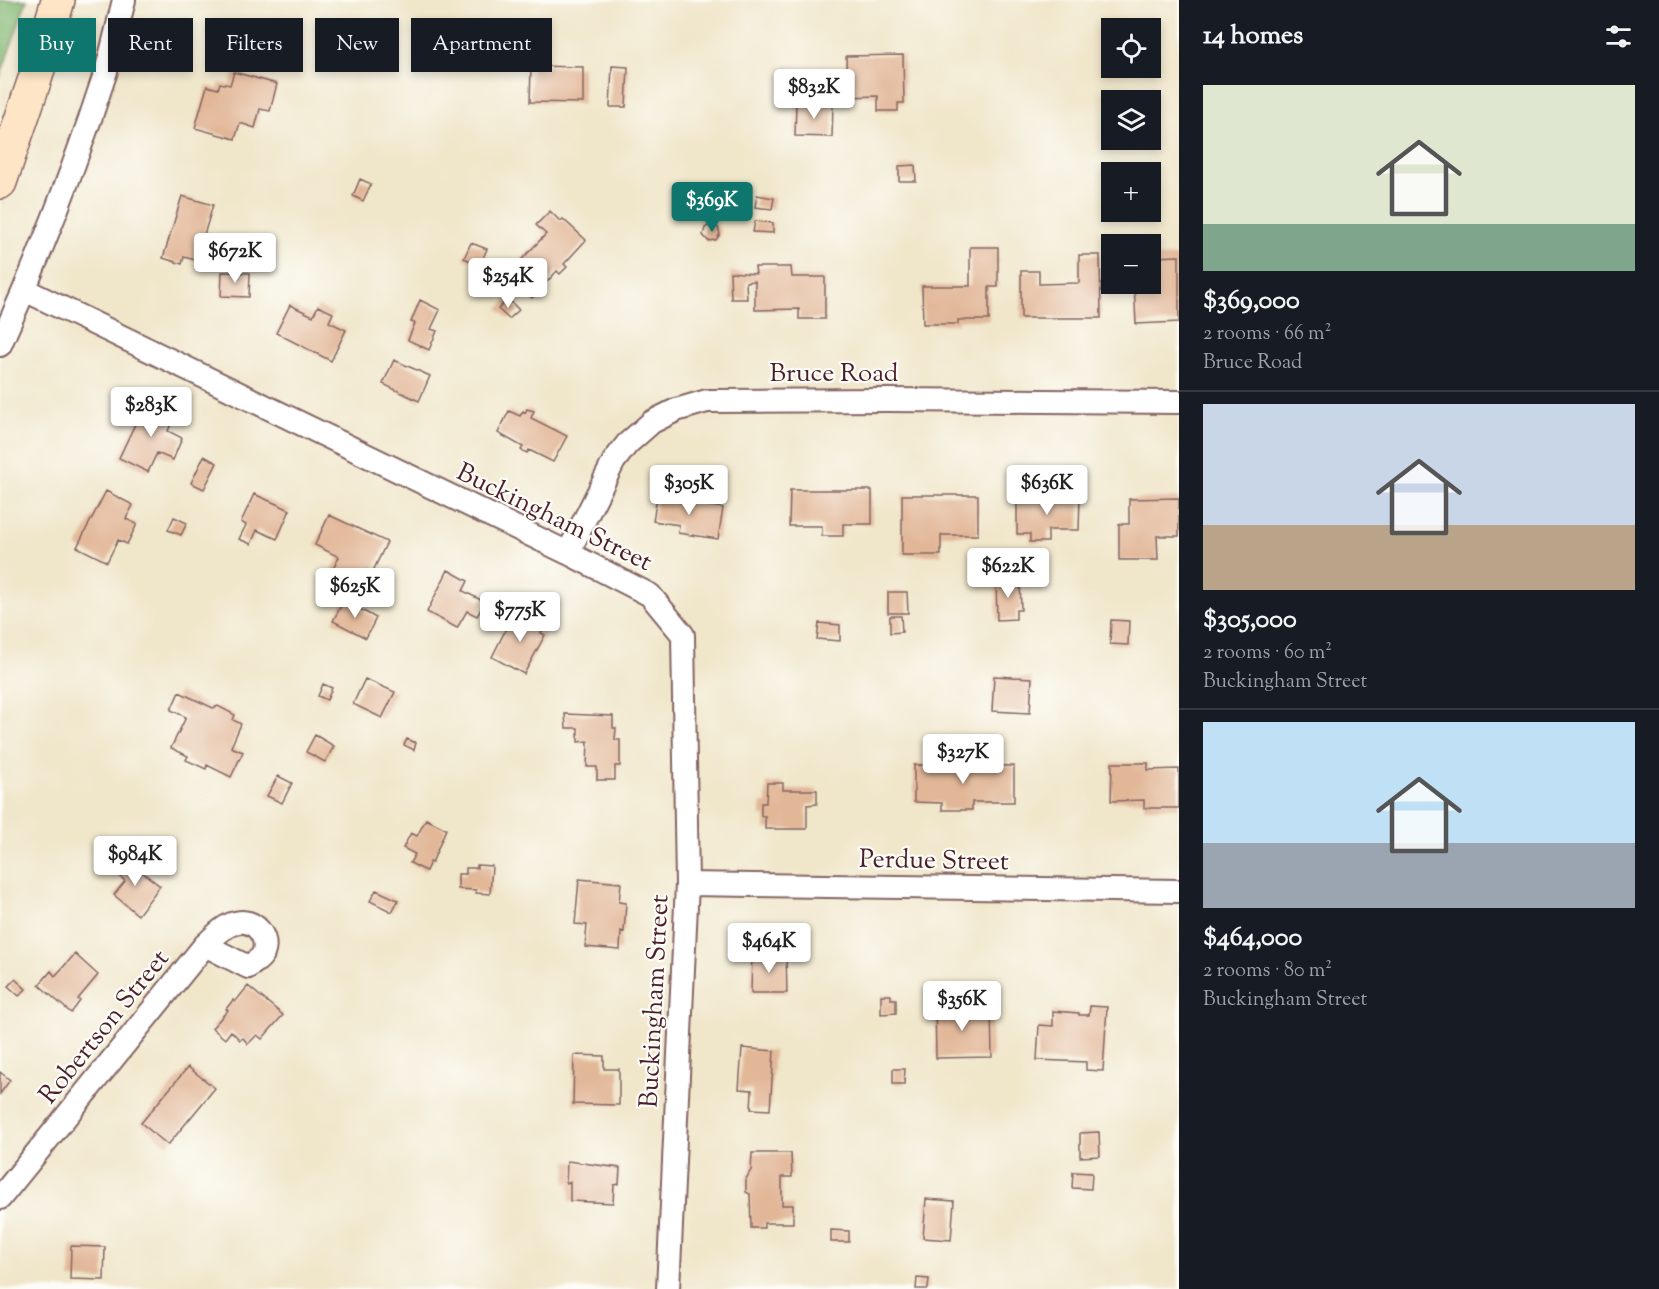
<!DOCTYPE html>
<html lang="en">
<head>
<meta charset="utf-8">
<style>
	body { margin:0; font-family:"Sorts Mill Goudy",serif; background:#242831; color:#f1f3f6; height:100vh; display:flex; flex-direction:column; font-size:22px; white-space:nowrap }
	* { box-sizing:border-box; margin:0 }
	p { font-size:20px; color:#9ea1a6 }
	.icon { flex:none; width:33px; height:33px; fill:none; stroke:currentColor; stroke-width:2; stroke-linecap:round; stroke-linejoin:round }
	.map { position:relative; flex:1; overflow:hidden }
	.side { display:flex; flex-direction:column; background:#171b24; width:480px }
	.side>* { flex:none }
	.banner { position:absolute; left:18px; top:18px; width:570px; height:54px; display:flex; gap:12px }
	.buttons { position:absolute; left:1101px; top:18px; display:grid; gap:12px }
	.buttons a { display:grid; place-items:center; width:60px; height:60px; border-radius:0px; background:#171b24; box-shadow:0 3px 9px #0003; font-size:30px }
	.price { position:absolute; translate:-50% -51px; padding:0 14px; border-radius:6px; background:#fff; color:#222; font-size:20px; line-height:39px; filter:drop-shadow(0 2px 3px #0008) }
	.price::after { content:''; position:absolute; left:50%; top:36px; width:18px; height:14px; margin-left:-9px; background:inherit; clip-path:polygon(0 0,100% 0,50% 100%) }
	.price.current { background:#0f766e; color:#fff }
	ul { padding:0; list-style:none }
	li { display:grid; align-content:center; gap:12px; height:318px; padding:0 24px }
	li+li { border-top:2px solid #363941 }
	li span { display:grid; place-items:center; height:186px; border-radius:0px; color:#555 }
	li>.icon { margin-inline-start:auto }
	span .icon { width:108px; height:108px; fill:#fffc; stroke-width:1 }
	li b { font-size:26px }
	h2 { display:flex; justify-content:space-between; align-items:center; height:72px; padding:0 24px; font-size:26px }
	.tag { padding:0 21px; border-radius:0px; background:#171b24; box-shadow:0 3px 9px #0003; font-size:21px; line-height:54px }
	.tag.current { background:#0f766e; color:#fff }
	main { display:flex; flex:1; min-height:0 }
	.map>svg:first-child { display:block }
</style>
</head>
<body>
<main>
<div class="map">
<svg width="1179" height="1289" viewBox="0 0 1179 1289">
	<rect width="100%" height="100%" fill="#fdfcf7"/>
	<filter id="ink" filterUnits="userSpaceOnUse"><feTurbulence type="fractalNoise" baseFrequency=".0167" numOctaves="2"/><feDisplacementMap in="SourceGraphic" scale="12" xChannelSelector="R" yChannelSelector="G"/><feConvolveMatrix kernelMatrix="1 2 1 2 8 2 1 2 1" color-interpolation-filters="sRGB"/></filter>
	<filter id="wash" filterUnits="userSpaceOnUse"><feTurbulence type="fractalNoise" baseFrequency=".008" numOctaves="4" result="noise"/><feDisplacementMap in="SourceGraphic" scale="24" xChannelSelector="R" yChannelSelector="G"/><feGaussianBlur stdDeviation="1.35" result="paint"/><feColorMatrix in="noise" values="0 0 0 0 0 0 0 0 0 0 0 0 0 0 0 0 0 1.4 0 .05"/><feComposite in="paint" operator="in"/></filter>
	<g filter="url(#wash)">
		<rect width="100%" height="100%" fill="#f0e6ca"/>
		<path fill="#83b772" stroke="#666b4e" stroke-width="1.5" d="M0,0h27l-27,77z"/>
		<g id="blocks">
			<path fill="#e2b798" d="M903,55l1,48h-6v8h-20v-15l-31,1 -1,-41z
				M531,66l52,1v36l-53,-1z
				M612,66l16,1 -2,40h-16z
				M234,72l43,12 -7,27 -10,-2 -5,19 -15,-5 -5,16 -40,-11 12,-42 11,3 2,-6 10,2z
				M796,104l37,1 -1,32 -37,-1z
				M915,165l1,16h-17v-15z
				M360,179l11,5 -8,17 -10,-5z
				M757,195l17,3 -2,11 -17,-2z
				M182,196l31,9 -12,40 6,2 -4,15 -19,-5 -2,7 -19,-6z
				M550,211l10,10 3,-2 23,21 -22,24 3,3 -7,7 -3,-3 -25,27 -25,-23 39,-41 -10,-9z
				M755,221l18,2v10l-20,-1z
				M711,224l7,3 2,7 -4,6 -8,1 -5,-6 2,-7z
				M471,243l16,6 -7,16 -16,-7z
				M970,247h28v40h-9v33h-31v4h-35l-1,-38h48z
				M1079,255h21l1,63h-80v-47h18v13l40,-1z
				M1179,256v66l-43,2 -2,-40h13v6l9,-1 -2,-32z
				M755,267h36l1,10h33v42h-26v-10l-44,1v-29l-9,1 1,17h-16l-1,-27 26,2z
				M222,272l28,1 -1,24 -28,-1z
				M508,299l11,11 -10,9 -11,-10z
				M420,300l20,10 -9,19 6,2 -8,19 -21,-10 7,-17 -4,-1z
				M290,305l23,11 5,-10 15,7 -4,9 17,8 -15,31 -55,-28z
				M394,360l36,16 -11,25 -36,-17z
				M146,401l29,14 -7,16 14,7 -9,22 -16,-7 -9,19 -29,-14z
				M527,409l7,2 -3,7 36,18 -14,26 -24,-12 -2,3 -6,-3 2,-3 -25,-14 11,-22 11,5 3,-5 2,2z
				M204,456l13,7 -13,26 -13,-6z
				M665,488l10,2 -2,10 50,8 -5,31 -40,-6 1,-8 -26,-4 4,-24 6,2z
				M790,490h82v34h-29v12h-21v-10h-33z
				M106,491l27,14 -7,14 11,5 -10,20 -9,-4 -11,22 -30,-15z
				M254,494l36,16 -13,29 -20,-9 -6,14 -12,-5 7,-14 -5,-3z
				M902,495h76v40h-37v20h-39z
				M1017,496l63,1 -1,33h-31v12h-18v-8h-13z
				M1179,498v38h-22l1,24h-39v-36h10v-25z
				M329,515l58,27 -15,31 -5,-3 -1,3 -6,-3 -10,20 -22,-11 11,-22 -24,-12z
				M174,517l13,6 -6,12 -13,-5z
				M448,570l20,11 -5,10 22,11 -8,14 -10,-5 -10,17 -30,-16z
				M1020,579l1,31h-5v9l-19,1 -1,-40z
				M888,592h19l1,21h-20z
				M344,600l32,18 -10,20 -33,-17z
				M520,612l25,14 -4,7 4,2 -21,39 -32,-17 22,-44 4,3z
				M890,616h11l1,16 -12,1z
				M1111,620l18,1 -1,24 -18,-1z
				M819,623l21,2v16l-23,-2z
				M994,676l38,2 -2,35 -38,-2z
				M365,679l30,13 -13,26 -29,-14z
				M323,684l9,4 -5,12 -9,-4z
				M179,692l34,16 5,-2 17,9 -2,5 8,4 -10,23 12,5 -12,25 -24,-12 -1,4 -20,-9 2,-4 -17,-8 15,-31 -15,-7z
				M565,714l48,2v12h3l-1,12h5v26h-5v14h-18v-13h-10l1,-26 -10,1v-14h-12z
				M315,735l19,11 -9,16 -19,-10z
				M407,739l9,4 -2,7 -10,-5z
				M1112,763h36v7l31,-1v39h-35v-8l-33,1z
				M914,765l100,1v36h-42v8h-30v-7l-28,-1z
				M278,776l14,7 -10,20 -15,-7z
				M767,783h16v7h34v14l-10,1v24h-42v-13h-4v-13h5z
				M426,819l20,10 -14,34 -2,-1 -4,9 -16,-8 5,-9 -12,-6 8,-15 6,3z
				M124,858l36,28 -22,29 -24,-20 11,-14 -11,-10z
				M477,865l15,1 -2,28 -14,-1v-3l-18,-1v-15h8v-6h11z
				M579,879l42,4 -2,19 7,1 -2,29 -3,-1 -1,19 -35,-3 2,-22 -12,-1z
				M376,890l22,10 -6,12 -22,-11z
				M75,954l23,21 -20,24 2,2 -9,12 -32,-28 12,-14 4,5z
				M752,954h34l1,39h-36z
				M15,979l11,10 -7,7 -11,-10z
				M248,986l35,29 -21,24 -5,-4 -9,9 -5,-6 -3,2 -9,-9 -6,8 -13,-11 16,-18 -2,-1 7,-9 2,2z
				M881,995h10v4h5v14l-15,1z
				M961,1001v9l30,-1 1,48 -56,1 -1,-56z
				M1090,1006l17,1 -4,64 -17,-1v-8l-49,-2 2,-35 14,1v-15l26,2v2h10z
				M742,1048l32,3 -4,59 -19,-1 1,-19 -13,-1z
				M574,1055l30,1v13h15v36l-46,-1z
				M188,1067l27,21 -47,57 -27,-22z
				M893,1069h12l-1,15h-11z
				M0,1072l10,8 -10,14z
				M1099,1132l1,24 -20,1v-24z
				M752,1153h39l1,24h-10v28h11v18h-29v5h-13l-1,-34 -4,-2v-13l5,-9z
				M567,1161l53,7 -1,16 -5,1 -1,18 -43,-2v-19l-4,1z
				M1073,1172l19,1 -1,16 -19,-1z
				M926,1199l28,2 -3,39 -28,-2z
				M831,1230l18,1v11h-18z
				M71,1246l34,1 -1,33 -34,-1z
				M917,1278l12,1 -1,10h-12z"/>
		</g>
	</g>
	<g filter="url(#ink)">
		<use href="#blocks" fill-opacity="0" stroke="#846563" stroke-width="1.5"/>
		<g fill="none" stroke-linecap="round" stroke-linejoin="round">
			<defs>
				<path id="minor" d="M25,290l543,263 82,42 33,40 4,249 -19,405
					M0,345c40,-89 76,-181 106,-274 7,-23 12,-47 18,-71
					M568,553l46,-92 13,-17 25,-22 24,-12 31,-9 181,-1 291,2
					M687,884l492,7
					M0,1198l205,-253c9,-8 18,-19 30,-22 19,-6 35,14 28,31 -3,6 -10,9 -15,13l-43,-22"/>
				<path id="secondary" d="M0,182l36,-106 22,-76"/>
			</defs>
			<use href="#minor" stroke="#846563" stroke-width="26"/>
			<use href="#secondary" stroke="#846563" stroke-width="36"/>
			<use href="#minor" stroke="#fff" stroke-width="22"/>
			<use href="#secondary" stroke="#fde5c5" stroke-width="33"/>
		</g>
	</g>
	<g text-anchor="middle" stroke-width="4.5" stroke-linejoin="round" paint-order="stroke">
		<g font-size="26" fill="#4a1f2b" stroke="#fdfcf7">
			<text x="834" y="381">Bruce Road</text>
			<text transform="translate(555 516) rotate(26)" y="9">Buckingham Street</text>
			<text transform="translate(934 859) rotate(1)" y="9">Perdue Street</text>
			<text transform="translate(653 1001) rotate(-87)" y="9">Buckingham Street</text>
			<text transform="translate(103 1026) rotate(-51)" y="9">Robertson Street</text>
		</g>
	</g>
</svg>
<div class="buttons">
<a><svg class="icon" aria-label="locate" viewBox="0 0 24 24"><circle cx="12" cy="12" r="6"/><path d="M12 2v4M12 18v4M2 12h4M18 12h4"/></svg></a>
<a><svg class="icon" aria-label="layers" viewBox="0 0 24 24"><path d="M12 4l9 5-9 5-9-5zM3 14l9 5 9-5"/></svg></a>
<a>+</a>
<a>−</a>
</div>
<b class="price" style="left:814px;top:120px">$832K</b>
<b class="price current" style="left:712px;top:233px">$369K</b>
<b class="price" style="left:235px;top:284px">$672K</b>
<b class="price" style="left:508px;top:309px">$254K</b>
<b class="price" style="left:151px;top:438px">$283K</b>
<b class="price" style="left:689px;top:516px">$305K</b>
<b class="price" style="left:1047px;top:516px">$636K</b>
<b class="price" style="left:1008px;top:599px">$622K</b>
<b class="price" style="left:355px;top:619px">$625K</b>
<b class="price" style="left:520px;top:643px">$775K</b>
<b class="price" style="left:963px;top:785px">$327K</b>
<b class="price" style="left:135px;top:887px">$984K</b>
<b class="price" style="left:769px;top:974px">$464K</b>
<b class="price" style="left:962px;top:1032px">$356K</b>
<div class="banner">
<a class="tag current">Buy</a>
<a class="tag">Rent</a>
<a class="tag">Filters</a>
<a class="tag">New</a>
<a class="tag">Apartment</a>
</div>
</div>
<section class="side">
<h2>14 homes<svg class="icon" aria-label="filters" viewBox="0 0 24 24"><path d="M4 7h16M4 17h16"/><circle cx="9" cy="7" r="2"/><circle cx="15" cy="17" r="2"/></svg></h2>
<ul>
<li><span style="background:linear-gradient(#dfe7d0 75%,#7fa58c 0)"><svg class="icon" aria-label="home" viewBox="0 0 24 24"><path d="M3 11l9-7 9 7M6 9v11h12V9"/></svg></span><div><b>$369,000</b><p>2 rooms · 66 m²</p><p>Bruce Road</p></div></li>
<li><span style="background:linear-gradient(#c9d6e8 65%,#b9a48a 0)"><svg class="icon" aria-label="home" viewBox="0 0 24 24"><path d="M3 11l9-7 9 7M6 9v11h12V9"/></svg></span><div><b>$305,000</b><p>2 rooms · 60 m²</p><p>Buckingham Street</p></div></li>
<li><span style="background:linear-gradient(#bfe0f5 65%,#9aa5b1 0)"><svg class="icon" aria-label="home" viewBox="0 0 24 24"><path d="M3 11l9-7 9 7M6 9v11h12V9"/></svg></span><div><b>$464,000</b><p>2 rooms · 80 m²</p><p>Buckingham Street</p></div></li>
</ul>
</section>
</main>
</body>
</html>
